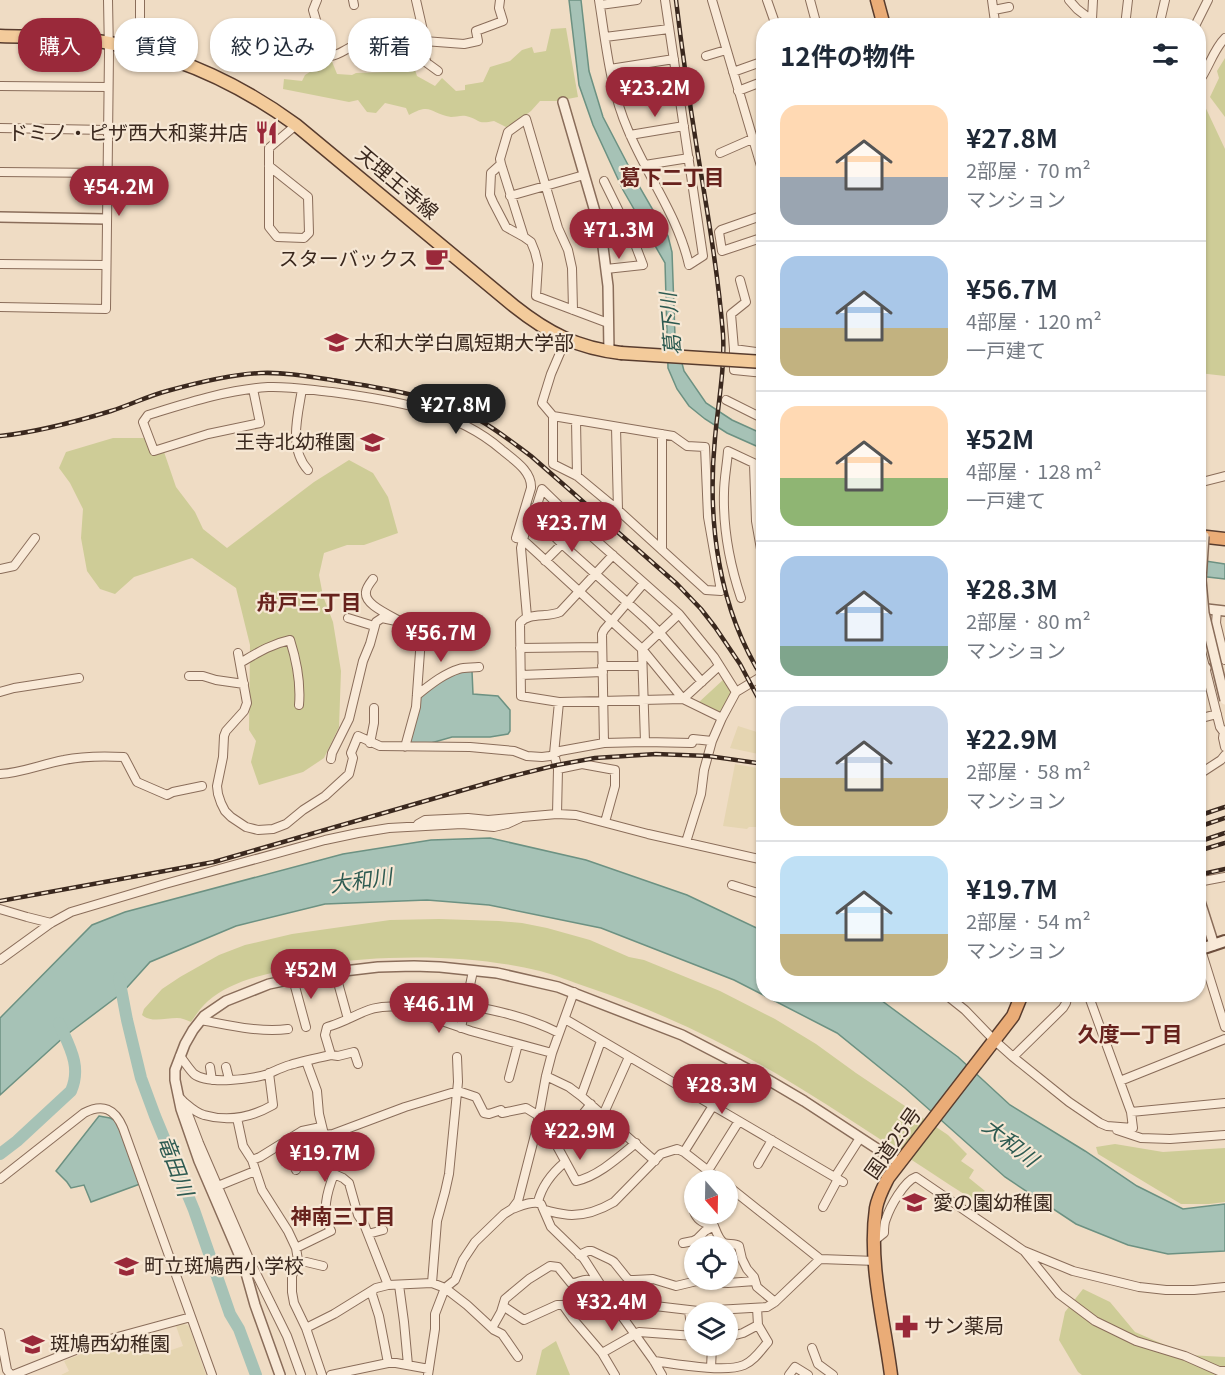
<!DOCTYPE html>
<html lang="ja">
<head>
<meta charset="utf-8">
<style>
	body { margin:0; font-family:Georgia,"Noto Sans JP",serif; background:#f6f6f7; color:#1f2937; height:100vh; display:flex; flex-direction:column; font-size:22px; white-space:nowrap }
	* { box-sizing:border-box; margin:0 }
	p { font-size:20px; color:#747a83 }
	.icon { flex:none; width:33px; height:33px; fill:none; stroke:currentColor; stroke-width:2; stroke-linecap:round; stroke-linejoin:round }
	.map { position:relative; flex:1; overflow:hidden }
	.drawer { position:absolute; left:756px; top:18px; width:450px; height:984px; display:flex; flex-direction:column; background:#fff; border-radius:24px; box-shadow:0 2px 4px #0004 }
	.drawer>* { flex:none }
	.hud { position:absolute; left:18px; top:18px; width:570px; height:54px; display:flex; gap:12px }
	.needle { width:39px; rotate:160deg }
	.buttons { position:absolute; left:684px; top:1170px; display:grid; gap:12px }
	.buttons a { display:grid; place-items:center; width:54px; height:54px; border-radius:50%; background:#fff; box-shadow:0 2px 4px #0004; font-size:30px }
	.price { position:absolute; translate:-50% -51px; padding:0 14px; border-radius:21px; background:#9a293a; color:#fff; font-size:20px; line-height:39px; filter:drop-shadow(0 2px 3px #0008) }
	.price::after { content:''; position:absolute; left:50%; top:36px; width:18px; height:14px; margin-left:-9px; background:inherit; clip-path:polygon(0 0,100% 0,50% 100%) }
	.price.current { background:#222; color:#fff }
	ul { padding:0; list-style:none }
	li { display:flex; align-items:center; gap:18px; height:150px; padding:0 24px }
	li+li { border-top:2px solid #e0e1e3 }
	li span { display:grid; place-items:center; flex:none; width:168px; height:120px; border-radius:18px; color:#555 }
	li>.icon { margin-inline-start:auto }
	span .icon { width:72px; height:72px; fill:#fffc; stroke-width:1 }
	li b { font-size:26px }
	h2 { display:flex; justify-content:space-between; align-items:center; height:72px; padding:0 24px; font-size:26px }
	.pill { padding:0 21px; border-radius:24px; background:#fff; box-shadow:0 2px 4px #0004; font-size:21px; line-height:54px }
	.pill.current { background:#9a293a; color:#fff }
	.map>svg:first-child { display:block }
</style>
</head>
<body>
<div class="map">
<svg width="1225" height="1375" viewBox="0 0 1225 1375">
	<rect width="100%" height="100%" fill="#efdcc4"/>
	<path fill="#e5d5b1" d="M738,726l22,7 3,7v15l-33,-7z
		M735,764l28,5v58h-14l-2,2 -24,-3z
		M182,1323l7,3 17,49h-145l8,-4 -5,-10 27,-11 58,-17 8,22 26,-9 -7,-20z"/>
	<path fill="#cecc97" d="M566,28l12,69 -21,4h-17l-9,10 -23,17 -14,-7c-18,4 -14,-2 -28,-5 -5,-1 -10,1 -15,1 -21,-3 -19,-15 -42,-2l-3,-7 -21,-5 -9,10 -9,-1 -9,-12 -9,2 -66,-13 1,-10 18,2 3,-6 26,-16 6,15 15,1 4,-2 32,-1v-8l20,2 -5,-24h3l11,34 18,10 7,-8 14,13 9,-1v-5l18,-3 7,-15 20,-6 12,-11 10,-3 2,6 12,-2 5,-22z
		M1225,58v59l-15,-20 9,-19 -2,-7z
		M1199,96l3,4 23,49v227l-26,-3z
		M113,438h36l14,11 13,38 19,25 8,17 24,19 87,-66 35,-22 24,13 15,24 10,36 -34,12h-17l-23,8 -5,22 4,21 10,26 8,49 -2,56 -15,31 -21,14 -44,13 -8,-23 5,-21 -7,-11 1,-85 -14,-57 -44,-30 -58,19 -19,17 -15,-5 -13,-18 -6,-33 2,-29 -13,-26 -11,-15 7,-16z
		M724,679l8,11 -10,21 -5,1 -19,-9z
		M439,919l60,2 23,2 25,5 43,12 39,17 15,3 76,31 55,28 41,25 40,29 92,62 19,19 -6,7 13,9 -5,8 16,13 -10,10c-66,-42 -131,-87 -198,-127 -60,-35 -124,-65 -190,-87 -15,-5 -31,-12 -47,-16 -68,-17 -156,-17 -225,-6 -35,6 -80,12 -107,36 -7,6 -12,14 -17,21 -5,-2 -9,-4 -14,-4 -12,0 -26,5 -35,-3l2,-6 18,-20 18,-12 39,-22 26,-10 47,-11 98,-14z
		M1115,1144l48,8 62,-4v54l-16,2h-28l-83,-50 -2,-7z
		M1083,1289l27,13 25,30 53,23 37,2v18h-143l-4,-3 -19,-32 6,-28z
		M556,1341l14,34h-34l6,-25z"/>
	<path fill="#a6c2b6" stroke="#6c9182" stroke-width="1.5" d="M569,0h12l8,71 14,46 36,69 29,50 4,16 3,84 9,35 22,32 26,17 31,14v15l-36,-16 -22,-14 -16,-13 -12,-17 -9,-21 -3,-105 -42,-73 -30,-65 -14,-40z
		M1199,560l26,4v15l-26,-3z
		M460,671h12l1,23 25,2 12,14v21l-2,3 -18,3h-38l-21,6 -21,1 -1,-2 10,-46 20,-15z
		M490,838l96,22 101,35 76,36 1,63 110,1 84,62 52,48 75,46 52,35 46,23 42,-5v47l-57,3 -40,-9 -52,-21 -71,-47 -100,-89 -68,-55 -103,-53 -133,-52 -112,-23 -62,-5 -102,4 -89,22 -86,36 -28,31 -57,43 -65,59v-77l92,-93 33,-13 218,-58 88,-14z
		M99,1116l11,2 8,4 22,62 -49,18 -7,-17 -13,3 -4,-6 -11,-11z"/>
	<g fill="none" stroke-linecap="round" stroke-linejoin="round">
		<path stroke="#a6c2b6" stroke-width="12" d="M119,978l8,42 14,58 14,38 39,94 36,104 9,15 17,46
			M0,1154l17,-13 54,-50c11,-25 -2,-45 -12,-68"/>
		<defs>
			<path id="minor" d="M317,0l-4,10 11,37 3,6 4,3c7,-1 12,-5 18,-8 22,-10 47,-22 71,-25
				M353,0l1,5
				M416,0l8,35v21l3,7 11,8
				M599,0c7,44 11,89 29,130 19,46 50,86 61,135l14,-9 -38,-256
				M712,0l52,176
				M767,0l7,20
				M810,0l7,26
				M1069,0l8,9 22,17
				M600,5l37,-5
				M994,10l15,-3
				M1092,19l1,-19
				M965,26l30,-4 -3,-22
				M1125,26l3,-26
				M1159,26l6,-26
				M1195,26l13,-26
				M605,37l64,-8
				M424,41l40,3 14,-3 -2,-10 27,-10 -4,-13 1,-8
				M140,49v-49
				M706,56l20,-6
				M610,69l64,-10
				M733,72l31,-11
				M1198,83c11,-15 15,-33 27,-45
				M0,86l108,1
				M738,91l26,-10
				M618,101l61,-9
				M0,128l107,2
				M630,135l54,-9
				M720,153l32,-14
				M501,164l-10,9 -1,22 3,7 13,25 18,10
				M645,165l44,-7
				M269,166l39,31 1,36 -5,5 -27,-1 -8,-10v-79l27,-23
				M0,172l107,1
				M604,181l31,63 8,21 -37,4
				M510,196l74,-21
				M764,215l-43,15 -2,2 3,19 42,-14
				M0,264l106,1
				M740,280l6,22 -15,12 3,35v21l30,3
				M0,307l106,2 3,-256 -1,-53
				M573,310l-1,-42 -4,-18 -10,-22 -32,-109 -18,13 -8,27 1,5 23,73 7,5 4,10 3,12 -2,32 72,27
				M734,349l30,4
				M760,352l4,-9
				M253,389l7,34 -52,11 -54,17 -11,-29 5,-7c39,-12 78,-25 120,-28 21,-1 43,3 64,5 59,8 123,17 170,58 12,10 30,21 29,38l-15,50 6,1 120,110 41,50 36,-33
				M302,389c-4,26 -14,59 6,81
				M726,400l38,19
				M553,416l120,20 14,10 18,1 3,70 13,74 -15,-1 -88,-80 -41,-34 -24,-12v-48l-11,-13 9,-29 15,-35
				M576,420l1,56
				M616,427l2,83
				M662,434v116
				M754,464l2,57 8,45
				M1198,483l27,-7
				M530,512l32,32 86,77 12,12 42,49
				M613,555l-53,57c-13,6 -31,0 -40,11l1,73 38,6 124,-3 39,19
				M545,561l35,-35
				M0,569l14,-3 21,-28
				M373,579c-3,4 -7,9 -7,13 -3,18 47,29 55,46l-5,69 -11,40
				M741,598c-11,-33 -18,-70 -17,-105 0,-14 3,-28 4,-42l36,17
				M1217,610l-1,13 9,37
				M527,617l-6,-69 9,-36 7,-7 5,-16 38,37 99,88 35,43 22,35
				M348,618l26,8
				M1198,639l22,88 5,7
				M520,648l82,-1
				M238,653l9,50 -3,8 -18,20 -2,5 -1,21 -6,29 1,8 3,9 4,8 6,6 15,10 12,3 15,-1 13,-5 17,-14 22,-14 24,-22 4,-16 -2,-5 7,-17 22,10 90,1 44,4 13,5 15,1 8,-1 10,-5 44,-8 41,-1 47,1 1,-4 19,2
				M240,663c17,-10 31,-19 50,-23 7,22 11,42 9,65
				M602,666h40
				M521,675l82,-3
				M189,676h14l13,4 28,4
				M0,692l14,-4 65,-10
				M417,695c13,-10 26,-21 42,-26 6,-2 13,-1 20,-2
				M1198,719l19,-5
				M1224,731l-1,7 2,9
				M645,742l-3,-93 37,-35
				M370,743l4,-20v-15
				M604,743l-2,-109 2,-4 40,-47
				M331,759l1,-6 17,-34 14,-58 7,-17 6,-22 6,-4 14,3
				M558,769l24,-5 33,6v16l-10,36
				M0,774c22,-1 42,-10 64,-14 19,-4 40,-4 60,-3l13,25 30,13 6,-3 29,-6
				M1198,775l23,-15 4,-5
				M557,814l1,-45 -4,-15 5,-52
				M418,824l7,-4 43,-2 20,2 69,-6 19,1 72,19 116,26
				M686,842l15,-48 3,-24 8,-29 10,-23 14,-26 28,-17
				M1198,882l27,-5
				M732,885l32,10
				M0,909l27,8 24,6
				M1201,950l24,77
				M0,960l51,-37 20,-11 94,-28 160,-44 33,-7 31,-5 73,-4 32,3 13,-3 13,-6
				M335,972l13,47
				M293,979l13,48
				M945,994l20,16 29,30 19,17 56,45 31,21 7,3 26,2 -2,-16
				M1088,994l43,118 94,-9
				M466,1005c33,6 64,13 93,28
				M565,1019l278,163
				M201,1020c27,5 60,13 87,9
				M440,1021l3,-24
				M461,1028l12,-57
				M331,1055l7,1 16,-4 4,12
				M180,1056c4,5 9,13 14,18 14,11 58,5 74,0 7,-3 14,-7 22,-9 13,-4 27,-7 41,-10l-6,-20 2,-8c29,-8 40,-24 74,-20l70,24 81,22
				M1013,1057l50,-49 3,-5 2,-9
				M306,1061l11,30 2,23 14,57 1,3 9,4 6,5 9,32 6,9 24,61
				M210,1067l2,13
				M226,1067l3,12
				M546,1076l23,11 12,9 74,65
				M509,1078l9,-34
				M1120,1081l105,-42
				M581,1096l20,-55
				M181,1099l2,2 16,42 51,118 37,75 14,39
				M184,1102c6,5 12,11 20,13 24,7 48,2 69,-10l-4,-32
				M591,1104l-34,42 19,35c21,-4 43,-24 60,-38
				M603,1115l26,-58
				M237,1118l6,28 9,14 10,30 26,41 8,17 2,12 -6,16v16l2,11 12,25 16,47
				M1117,1130l24,8 29,1 55,-4
				M323,1135l10,-1 72,-27 53,-16 18,6 8,16 5,1 12,-4 1,3 24,-5 13,8
				M285,1141l11,29
				M684,1152l55,-88
				M252,1160l8,-3 42,-26 19,-4
				M758,1164l14,-24
				M835,1177l25,-39
				M0,1179l84,-66c19,-10 31,-4 39,15l89,247
				M702,1180l37,-59
				M218,1186l37,-15
				M728,1186l92,73
				M694,1195l-1,9 1,8
				M538,1202c4,-17 14,-29 27,-40
				M823,1207l15,-28
				M512,1209c9,-3 21,-9 29,-5l10,23 33,32 27,42 43,60 8,14
				M544,1210c9,2 19,5 28,5 14,0 30,-6 42,-13l47,-48 16,-5 7,3 36,28
				M695,1214c4,8 10,9 19,12 2,5 5,14 10,17 5,2 10,0 15,3l3,13 5,10 7,8 3,10 18,15
				M368,1234l15,-4
				M874,1241l10,-8c0,-4 0,-10 2,-14 4,-12 18,-38 30,-42l108,74 49,20 66,16 27,3h28l31,-3
				M683,1243l10,-2 4,-2 8,-8 9,-5
				M296,1248l35,-17c-10,-19 -4,-39 3,-57
				M1025,1252l34,42 36,27 41,20 49,15 34,15h6
				M579,1255l9,-4h4l19,9 3,2 12,15 3,3h5l19,-1 23,7 21,-5 31,2 27,-2
				M298,1260l25,6
				M432,1283l5,-62 8,-29 4,-18 9,-92 -1,-25
				M399,1285l5,37 4,43
				M371,1291l8,25 9,47
				M503,1306l21,14 33,-15h6l10,14 29,34 13,22
				M689,1310l3,26
				M306,1328l28,-14 42,-26 12,-3 44,-2 13,5 22,17 27,25 8,4 16,23
				M492,1328l9,-16 4,-13 24,-20 21,-13 8,1 13,16c7,1 12,-5 18,-3l14,20 95,11 69,-4 8,-5 45,-43 56,2
				M0,1333l7,37 4,5
				M728,1337l15,-4 15,-8
				M812,1348l6,16 15,11
				M602,1353l37,-21 55,4
				M654,1361c22,3 71,12 90,4 10,-4 17,-15 24,-23l-10,-17 -1,-17
				M711,1368l1,-22
				M13,1375l75,-30 103,-28
				M331,1375l57,-12h8l33,6
				M428,1375l7,-46v-15l10,-26 10,-8 8,-20 12,-18 29,-28 8,-5 6,-8 18,-70 10,-55 6,-23 22,-61
				M789,1375l6,-8 13,8"/>
			<path id="tertiary" d="M563,102l35,120 5,25 5,39 1,66
				M0,217l106,2
				M1198,608l27,3
				M1198,670l8,-2
				M1198,895l16,50
				M280,1375l-25,-70 -11,-39 -45,-105 -18,-52 -6,-29v-10l10,-26 8,-14 11,-14 22,-15 43,-17 48,-10 27,-3 34,-4 36,-1 26,1 57,6 61,14 124,48 83,43 39,23 95,62"/>
			<path id="secondary" d="M1198,950l27,-9"/>
			<path id="primary" d="M0,36c28,1 56,0 83,3 78,9 150,40 213,86l218,181c34,27 63,42 107,47"/>
			<path id="trunk" d="M877,0l7,26
				M1198,536l27,3
				M891,1375c-7,-55 -23,-112 -15,-167 2,-11 7,-20 12,-30l125,-162 9,-22"/>
		</defs>
		<use href="#minor" stroke="#8a6d5a" stroke-width="10"/>
		<use href="#tertiary" stroke="#8a6d5a" stroke-width="12"/>
		<use href="#secondary" stroke="#6c4e3d" stroke-width="14"/>
		<use href="#primary" stroke="#583c2e" stroke-width="15"/>
		<use href="#trunk" stroke="#583c2e" stroke-width="15"/>
		<use href="#minor" stroke="#f9ead8" stroke-width="8"/>
		<use href="#tertiary" stroke="#f9ead8" stroke-width="9"/>
		<use href="#secondary" stroke="#f9ead8" stroke-width="10"/>
		<use href="#primary" stroke="#f3cb9b" stroke-width="12"/>
		<use href="#trunk" stroke="#eaac77" stroke-width="12"/>
		<defs>
			<path id="rail" d="M676,0c6,50 13,99 21,149 10,61 21,123 26,185 2,34 -5,70 -8,104 -8,83 3,171 49,242
				M0,436c38,-4 75,-14 111,-25 19,-6 37,-15 56,-20 29,-8 64,-17 94,-18 26,-1 51,4 77,8 50,8 104,16 148,43 16,10 30,21 45,32l146,128 24,25 14,18 25,37 24,45
				M1198,816l27,-9
				M1198,827l27,-9
				M1198,842l27,-9
				M1198,851l27,-8
				M1198,875l27,-6
				M0,901l214,-39 291,-84 52,-13 38,-7 61,-4 52,2 56,8"/>
		</defs>
		<use href="#rail" stroke="#3a281e" stroke-width="4.5"/>
		<use href="#rail" stroke="#f6e7d4" stroke-width="2" stroke-dasharray="7" stroke-linecap="butt"/>
		<defs>
			<path id="tertiary-bridge" d="M1204,536l-3,44 3,33 21,87"/>
			<path id="primary-bridge" d="M621,353l143,9"/>
		</defs>
		<use href="#tertiary-bridge" stroke="#8a6d5a" stroke-width="12" stroke-linecap="butt"/>
		<use href="#primary-bridge" stroke="#583c2e" stroke-width="15" stroke-linecap="butt"/>
		<use href="#tertiary-bridge" stroke="#f9ead8" stroke-width="9"/>
		<use href="#primary-bridge" stroke="#f3cb9b" stroke-width="12"/>
	</g>
	<defs>
		<symbol id="restaurant-bare" viewBox="-9 -9 18 18"><path d="M-5-6h1v4h1v-4h1v4h1v-4h1v5L-1.5 .5V6h-2V.5L-5-1ZM5-6V6H3V1.5H1.5Q1.5-4 5-6Z" fill="#9a293a" stroke="#f6e7d4" stroke-width="2.5" paint-order="stroke"/></symbol>
		<symbol id="cafe-bare" viewBox="-9 -9 18 18"><path d="M-5.5-4.5H6V0H3Q3 3.5 0 3.5H-2.5Q-5.5 3.5-5.5 0ZM3-3.2v2h1.7v-2ZM-6 4.5H4V6H-6Z" fill="#9a293a" stroke="#f6e7d4" stroke-width="2.5" paint-order="stroke"/></symbol>
		<symbol id="university-bare" viewBox="-9 -9 18 18"><path d="M0-5L7-2L0 1L-7-2ZM-4 1L0 2.5L4 1V4Q0 6-4 4Z" fill="#9a293a" stroke="#f6e7d4" stroke-width="2.5" paint-order="stroke"/></symbol>
		<symbol id="school-bare" viewBox="-9 -9 18 18"><path d="M0-5L7-2L0 1L-7-2ZM-4 1L0 2.5L4 1V4Q0 6-4 4Z" fill="#9a293a" stroke="#f6e7d4" stroke-width="2.5" paint-order="stroke"/></symbol>
		<symbol id="pharmacy-bare" viewBox="-9 -9 18 18"><path d="M-2-6h4v4h4v4h-4v4h-4v-4h-4v-4h4Z" fill="#9a293a" stroke="#f6e7d4" stroke-width="2.5" paint-order="stroke"/></symbol>
	</defs>
	<g fill-rule="evenodd">
		<use href="#restaurant-bare" x="250" y="116" width="33" height="33"/>
		<use href="#cafe-bare" x="420" y="242" width="33" height="33"/>
		<use href="#university-bare" x="320" y="326" width="33" height="33"/>
		<use href="#school-bare" x="356" y="426" width="33" height="33"/>
		<use href="#school-bare" x="898" y="1186" width="33" height="33"/>
		<use href="#school-bare" x="110" y="1250" width="33" height="33"/>
		<use href="#pharmacy-bare" x="890" y="1310" width="33" height="33"/>
		<use href="#school-bare" x="16" y="1328" width="33" height="33"/>
	</g>
	<g text-anchor="middle" stroke-width="4.5" stroke-linejoin="round" paint-order="stroke">
		<g font-size="20" fill="#3a281e" stroke="#f6e7d4" text-anchor="start">
			<text x="248" y="140" text-anchor="end">ドミノ・ピザ西大和薬井店</text>
			<text x="418" y="266" text-anchor="end">スターバックス</text>
			<text x="354" y="350">大和大学白鳳短期大学部</text>
			<text x="355" y="449" text-anchor="end">王寺北幼稚園</text>
			<text x="933" y="1210">愛の園幼稚園</text>
			<text x="144" y="1273">町立斑鳩西小学校</text>
			<text x="924" y="1333">サン薬局</text>
			<text x="50" y="1351">斑鳩西幼稚園</text>
		</g>
		<g font-size="20" fill="#3a281e" stroke="#f6e7d4">
			<text transform="translate(397 183) rotate(40)" y="7">天理王寺線</text>
			<text transform="translate(893 1143) rotate(-55)" y="7">国道25号</text>
		</g>
		<g font-size="21" font-weight="bold" fill="#67221d" stroke="#f6e7d4">
			<text x="672" y="185">葛下二丁目</text>
			<text x="309" y="610">舟戸三丁目</text>
			<text x="1130" y="1042">久度一丁目</text>
			<text x="343" y="1224">神南三丁目</text>
		</g>
		<g font-size="21" font-style="italic" fill="#2d5a51" stroke="#f6e7d4">
			<text transform="translate(671 324) rotate(-95)" y="7">葛下川</text>
			<text transform="translate(361 881) rotate(-8)" y="7">大和川</text>
			<text transform="translate(1010 1143) rotate(38)" y="7">大和川</text>
			<text transform="translate(175 1166) rotate(69)" y="7">竜田川</text>
		</g>
	</g>
</svg>
<div class="buttons">
<a><svg class="needle" viewBox="-14 -14 28 28"><path d="M0-13l5 13h-10z" fill="#e53935"/><path d="M0 13l5-13h-10z" fill="#747a83"/></svg></a>
<a><svg class="icon" aria-label="locate" viewBox="0 0 24 24"><circle cx="12" cy="12" r="6"/><path d="M12 2v4M12 18v4M2 12h4M18 12h4"/></svg></a>
<a><svg class="icon" aria-label="layers" viewBox="0 0 24 24"><path d="M12 4l9 5-9 5-9-5zM3 14l9 5 9-5"/></svg></a>
</div>
<b class="price" style="left:655px;top:118px">¥23.2M</b>
<b class="price" style="left:119px;top:217px">¥54.2M</b>
<b class="price" style="left:619px;top:260px">¥71.3M</b>
<b class="price current" style="left:456px;top:435px">¥27.8M</b>
<b class="price" style="left:572px;top:553px">¥23.7M</b>
<b class="price" style="left:441px;top:663px">¥56.7M</b>
<b class="price" style="left:311px;top:1000px">¥52M</b>
<b class="price" style="left:439px;top:1034px">¥46.1M</b>
<b class="price" style="left:722px;top:1115px">¥28.3M</b>
<b class="price" style="left:580px;top:1161px">¥22.9M</b>
<b class="price" style="left:325px;top:1183px">¥19.7M</b>
<b class="price" style="left:612px;top:1332px">¥32.4M</b>
<div class="hud">
<a class="pill current">購入</a>
<a class="pill">賃貸</a>
<a class="pill">絞り込み</a>
<a class="pill">新着</a>
</div>
<section class="drawer">
<h2>12件の物件<svg class="icon" aria-label="filters" viewBox="0 0 24 24"><path d="M4 7h16M4 17h16"/><circle cx="9" cy="7" r="2"/><circle cx="15" cy="17" r="2"/></svg></h2>
<ul>
<li><span style="background:linear-gradient(#ffd9b3 60%,#9aa5b1 0)"><svg class="icon" aria-label="home" viewBox="0 0 24 24"><path d="M3 11l9-7 9 7M6 9v11h12V9"/></svg></span><div><b>¥27.8M</b><p>2部屋 · 70 m²</p><p>マンション</p></div></li>
<li><span style="background:linear-gradient(#a9c7e8 60%,#c2b280 0)"><svg class="icon" aria-label="home" viewBox="0 0 24 24"><path d="M3 11l9-7 9 7M6 9v11h12V9"/></svg></span><div><b>¥56.7M</b><p>4部屋 · 120 m²</p><p>一戸建て</p></div></li>
<li><span style="background:linear-gradient(#ffd9b3 60%,#8fb573 0)"><svg class="icon" aria-label="home" viewBox="0 0 24 24"><path d="M3 11l9-7 9 7M6 9v11h12V9"/></svg></span><div><b>¥52M</b><p>4部屋 · 128 m²</p><p>一戸建て</p></div></li>
<li><span style="background:linear-gradient(#a9c7e8 75%,#7fa58c 0)"><svg class="icon" aria-label="home" viewBox="0 0 24 24"><path d="M3 11l9-7 9 7M6 9v11h12V9"/></svg></span><div><b>¥28.3M</b><p>2部屋 · 80 m²</p><p>マンション</p></div></li>
<li><span style="background:linear-gradient(#c9d6e8 60%,#c2b280 0)"><svg class="icon" aria-label="home" viewBox="0 0 24 24"><path d="M3 11l9-7 9 7M6 9v11h12V9"/></svg></span><div><b>¥22.9M</b><p>2部屋 · 58 m²</p><p>マンション</p></div></li>
<li><span style="background:linear-gradient(#bfe0f5 65%,#c2b280 0)"><svg class="icon" aria-label="home" viewBox="0 0 24 24"><path d="M3 11l9-7 9 7M6 9v11h12V9"/></svg></span><div><b>¥19.7M</b><p>2部屋 · 54 m²</p><p>マンション</p></div></li>
</ul>
</section>
</div>
</body>
</html>
